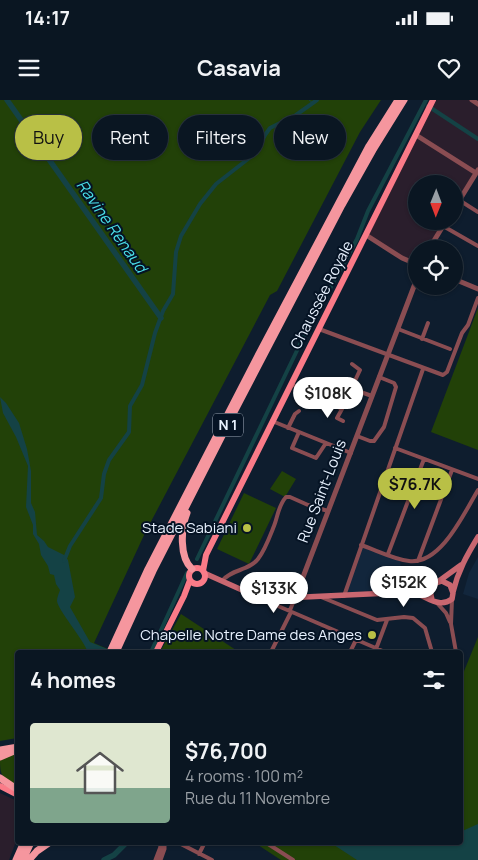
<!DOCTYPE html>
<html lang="en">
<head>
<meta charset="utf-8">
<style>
	body { margin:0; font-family:Manrope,sans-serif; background:#131f2a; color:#f1f3f6; height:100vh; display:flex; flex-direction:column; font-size:19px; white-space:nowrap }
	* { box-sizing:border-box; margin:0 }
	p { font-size:16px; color:#999fa5 }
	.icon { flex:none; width:28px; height:28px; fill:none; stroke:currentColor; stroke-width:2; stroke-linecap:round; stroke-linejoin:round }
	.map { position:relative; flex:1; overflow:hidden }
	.panel { position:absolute; left:15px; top:550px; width:448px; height:195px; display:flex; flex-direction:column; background:#0a1622; border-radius:5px; box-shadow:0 1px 4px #0004,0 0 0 1px #2a3540 }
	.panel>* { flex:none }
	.hud { position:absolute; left:15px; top:15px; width:449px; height:45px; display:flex; gap:10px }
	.needle { width:32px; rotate:181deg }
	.buttons { position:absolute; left:408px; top:75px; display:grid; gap:10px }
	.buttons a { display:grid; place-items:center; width:55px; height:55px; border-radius:50%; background:#0a1622; box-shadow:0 1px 4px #0004,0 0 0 1px #2a3540; font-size:25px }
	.price { position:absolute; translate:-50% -42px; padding:0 11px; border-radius:18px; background:#fff; color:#222; font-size:16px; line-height:32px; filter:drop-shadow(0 1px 2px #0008) }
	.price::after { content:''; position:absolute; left:50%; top:30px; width:15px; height:11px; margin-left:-8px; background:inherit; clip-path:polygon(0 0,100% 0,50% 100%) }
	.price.selected { background:#b9c046; color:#111 }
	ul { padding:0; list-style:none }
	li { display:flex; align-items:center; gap:15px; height:125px; padding:0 15px }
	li+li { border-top:1px solid #2a3540 }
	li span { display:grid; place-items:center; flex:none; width:140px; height:100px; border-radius:5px; color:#555 }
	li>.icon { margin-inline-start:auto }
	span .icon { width:60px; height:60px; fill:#fffc; stroke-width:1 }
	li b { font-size:21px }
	h2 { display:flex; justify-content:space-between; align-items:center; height:60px; padding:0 15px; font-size:21px }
	.tag { padding:0 18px; border-radius:22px; background:#0a1622; box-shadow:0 1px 4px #0004,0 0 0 1px #2a3540; font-size:18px; line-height:45px }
	.tag.selected { background:#b9c046; color:#111 }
	.status { display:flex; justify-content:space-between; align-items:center; height:35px; padding:0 25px; background:#0a1622; direction:ltr }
	.status svg { height:14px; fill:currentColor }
	header { display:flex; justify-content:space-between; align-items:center; height:65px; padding:0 15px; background:#0a1622; font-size:22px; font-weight:700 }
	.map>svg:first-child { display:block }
</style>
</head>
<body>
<div class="status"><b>14:17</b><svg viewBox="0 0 49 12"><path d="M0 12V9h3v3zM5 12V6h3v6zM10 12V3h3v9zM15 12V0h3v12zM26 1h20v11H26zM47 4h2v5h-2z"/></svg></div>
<header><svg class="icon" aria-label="menu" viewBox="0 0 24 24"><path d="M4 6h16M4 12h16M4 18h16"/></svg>Casavia<svg class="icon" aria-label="heart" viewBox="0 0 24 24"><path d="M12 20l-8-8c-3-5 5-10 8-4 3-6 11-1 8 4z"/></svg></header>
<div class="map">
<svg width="478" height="760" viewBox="0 0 478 760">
	<rect width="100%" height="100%" fill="#0e1d2e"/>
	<path fill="#2a1e2c" d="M433,0h39l6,4v66l-24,39v-25h-38v37h30l-17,28h-13v15l-50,-29z
		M0,693l17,8v38l-8,21h-9z"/>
	<path fill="#12263c" d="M362,447l38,14 4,27 -59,5z
		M478,457v42l-15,-5 6,-21z"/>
	<path fill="#224108" d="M0,0h381l-21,32 -83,159 -7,4 -125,238 -51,110 21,9h-97l-1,86 -17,3z
		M478,208v142l-47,-18z
		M282,371l14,8 -11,18 -15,-8z
		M244,393l32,15 -27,56 -32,-15z
		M181,514l58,38h-79z
		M478,537v223h-197l-26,-17 205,-1v-161z
		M17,653v32c-14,-8 -17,-7 -17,-25l7,-5z"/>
	<path fill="#144245" d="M0,297l6,6 13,20 8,26 4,22v32l4,9 2,23 7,6 4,6 16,8 4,5 7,37 -5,10 20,35 25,10h-27c-5,-13 -30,-42 -31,-51 0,-4 2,-8 3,-11l-4,-6 -2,-9 -4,-1 -2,-8 -7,-11 -2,-11 -6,-10v-9l-7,-18 2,-41 -12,-29 -13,-24z
		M478,724v36h-121l-26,-17 88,-1 7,2 34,-2v-10z"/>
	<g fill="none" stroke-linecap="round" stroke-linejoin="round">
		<path stroke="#144245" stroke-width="1" d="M309,0l4,3"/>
		<path stroke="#144245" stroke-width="4" d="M428,6l50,33
			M197,459l106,-221 54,-99 11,-28 58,-111
			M64,461l6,-15 31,-48 3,-24 5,-14 20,-28 1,-26 12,-21 13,-52 8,-22 10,-17 3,-42 5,-16 19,-32 16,-20 32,-25 10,-10 7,-14 5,-7 26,-13 21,-15
			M151,552l36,-79"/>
		<path stroke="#144245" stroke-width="5.5" d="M7,0l154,218
			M104,760l10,-5 13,-13"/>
		<path stroke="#8a4d52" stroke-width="4" d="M459,100l19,12
			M443,126l35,20
			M319,229l124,46 4,-3 15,-39 6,-8 10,-27
			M398,229l52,20
			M422,239l6,-16
			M291,284l28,13
			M352,287l8,-17 -8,-6
			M352,289l20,7
			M322,299l20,10 8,-19
			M342,309l-5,9 6,3
			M272,321l79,32
			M288,328l7,-14 4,-3
			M299,332l-7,16 24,10 10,-15
			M357,336l13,5h4l10,-14 12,-40 -2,-4 -15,-6
			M395,348l83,31
			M361,445c15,5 32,14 48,16 32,4 55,-48 69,-71
			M388,454l36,-95
			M418,461l34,-91
			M222,481c9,-12 27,-10 36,-22 7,-9 12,-23 16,-33 4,-10 4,-20 12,-29h4l18,8 20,6
			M344,496l79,-227
			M321,497l56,23 27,-3 9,1 12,10 7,24
			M452,499l-1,25 5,28
			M264,500l121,52
			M437,503l9,10 4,9
			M290,510l5,-12
			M376,549l11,-29
			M271,552l20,-40
			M350,552l6,-12
			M460,571l2,12 -2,1
			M177,742l35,18
			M265,742l28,18
			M199,754l6,-12"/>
		<path stroke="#8a4d52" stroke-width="5" d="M472,0l6,4
			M416,35l60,38
			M454,109l24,-39
			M366,135l36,23 14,6
			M429,149l17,-28
			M454,179l24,10
			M295,498l121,-317
			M156,760l5,-13 -1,-5
			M160,760l4,-11v-7"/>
		<path stroke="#c96770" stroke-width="5.5" d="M204,473l58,26 149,-7 22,-8
			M439,481l22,-16
			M453,492c5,-21 14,-37 25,-55
			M414,493c13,3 25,16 38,6l1,-6 -3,-8 -8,-4 -9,3 -3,6 2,10"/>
		<path stroke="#fa7b88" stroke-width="6" d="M189 476a8 8 0 1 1 16 0a8 8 0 1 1-16 0Z
			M203,471l3,-16 227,-455
			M156,552l28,-56 6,-16
			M0,686l18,9"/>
		<path stroke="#f5969e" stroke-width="7" d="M232,316l110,-211 31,-55 31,-50
			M187,413c-6,15 -8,44 5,56
			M110,552l38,-83 114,-221 107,-202 29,-46
			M116,552l37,-81 69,-135
			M0,650l18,-3
			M0,657l14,-6
			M0,678l18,12
			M16,760l8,-18
			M23,760l8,-18
			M29,760l8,-9 13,-9"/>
	</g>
	<g fill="#b9c046" stroke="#051324" stroke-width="2">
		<circle cx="247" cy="428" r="5"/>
		<circle cx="372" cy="535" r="5"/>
	</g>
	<g text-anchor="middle" stroke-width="4" stroke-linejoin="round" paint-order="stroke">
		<rect fill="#051324" stroke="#a3aebd" stroke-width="1" x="213" y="313.5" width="30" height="23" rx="4"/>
		<g font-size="14" font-weight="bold" fill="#e7f1fe">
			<text x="228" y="330">N 1</text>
		</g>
		<g font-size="15" fill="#e7f1fe" stroke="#051324">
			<text transform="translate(322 195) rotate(-63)" y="5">Chaussée Royale</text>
			<text transform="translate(322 391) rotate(-69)" y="5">Rue Saint-Louis</text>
		</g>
		<g font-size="15" fill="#e7f1fe" stroke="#051324" text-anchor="end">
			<text x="237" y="433">Stade Sabiani</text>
			<text x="362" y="540">Chapelle Notre Dame des Anges</text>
		</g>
		<g font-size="16" font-style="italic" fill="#4adde7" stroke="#051324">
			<text transform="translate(112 126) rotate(55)" y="6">Ravine Renaud</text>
		</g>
	</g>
</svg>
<div class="buttons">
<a><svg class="needle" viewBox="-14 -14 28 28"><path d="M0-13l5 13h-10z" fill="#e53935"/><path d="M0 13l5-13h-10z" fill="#999fa5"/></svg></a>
<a><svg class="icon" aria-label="locate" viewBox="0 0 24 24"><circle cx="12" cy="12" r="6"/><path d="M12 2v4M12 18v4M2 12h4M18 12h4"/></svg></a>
</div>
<b class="price" style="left:328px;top:319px">$108K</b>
<b class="price selected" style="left:415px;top:410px">$76.7K</b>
<b class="price" style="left:404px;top:508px">$152K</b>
<b class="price" style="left:274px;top:514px">$133K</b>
<div class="hud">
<a class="tag selected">Buy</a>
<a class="tag">Rent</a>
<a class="tag">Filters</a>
<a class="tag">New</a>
</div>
<section class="panel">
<h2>4 homes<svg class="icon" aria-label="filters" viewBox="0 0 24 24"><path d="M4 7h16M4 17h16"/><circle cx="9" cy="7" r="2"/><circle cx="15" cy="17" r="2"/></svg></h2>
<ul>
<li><span style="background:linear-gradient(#dfe7d0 65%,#7fa58c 0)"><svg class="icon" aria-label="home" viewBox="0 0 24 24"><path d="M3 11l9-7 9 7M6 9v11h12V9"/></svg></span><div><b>$76,700</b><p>4 rooms · 100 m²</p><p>Rue du 11 Novembre</p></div></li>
</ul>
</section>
</div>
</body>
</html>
